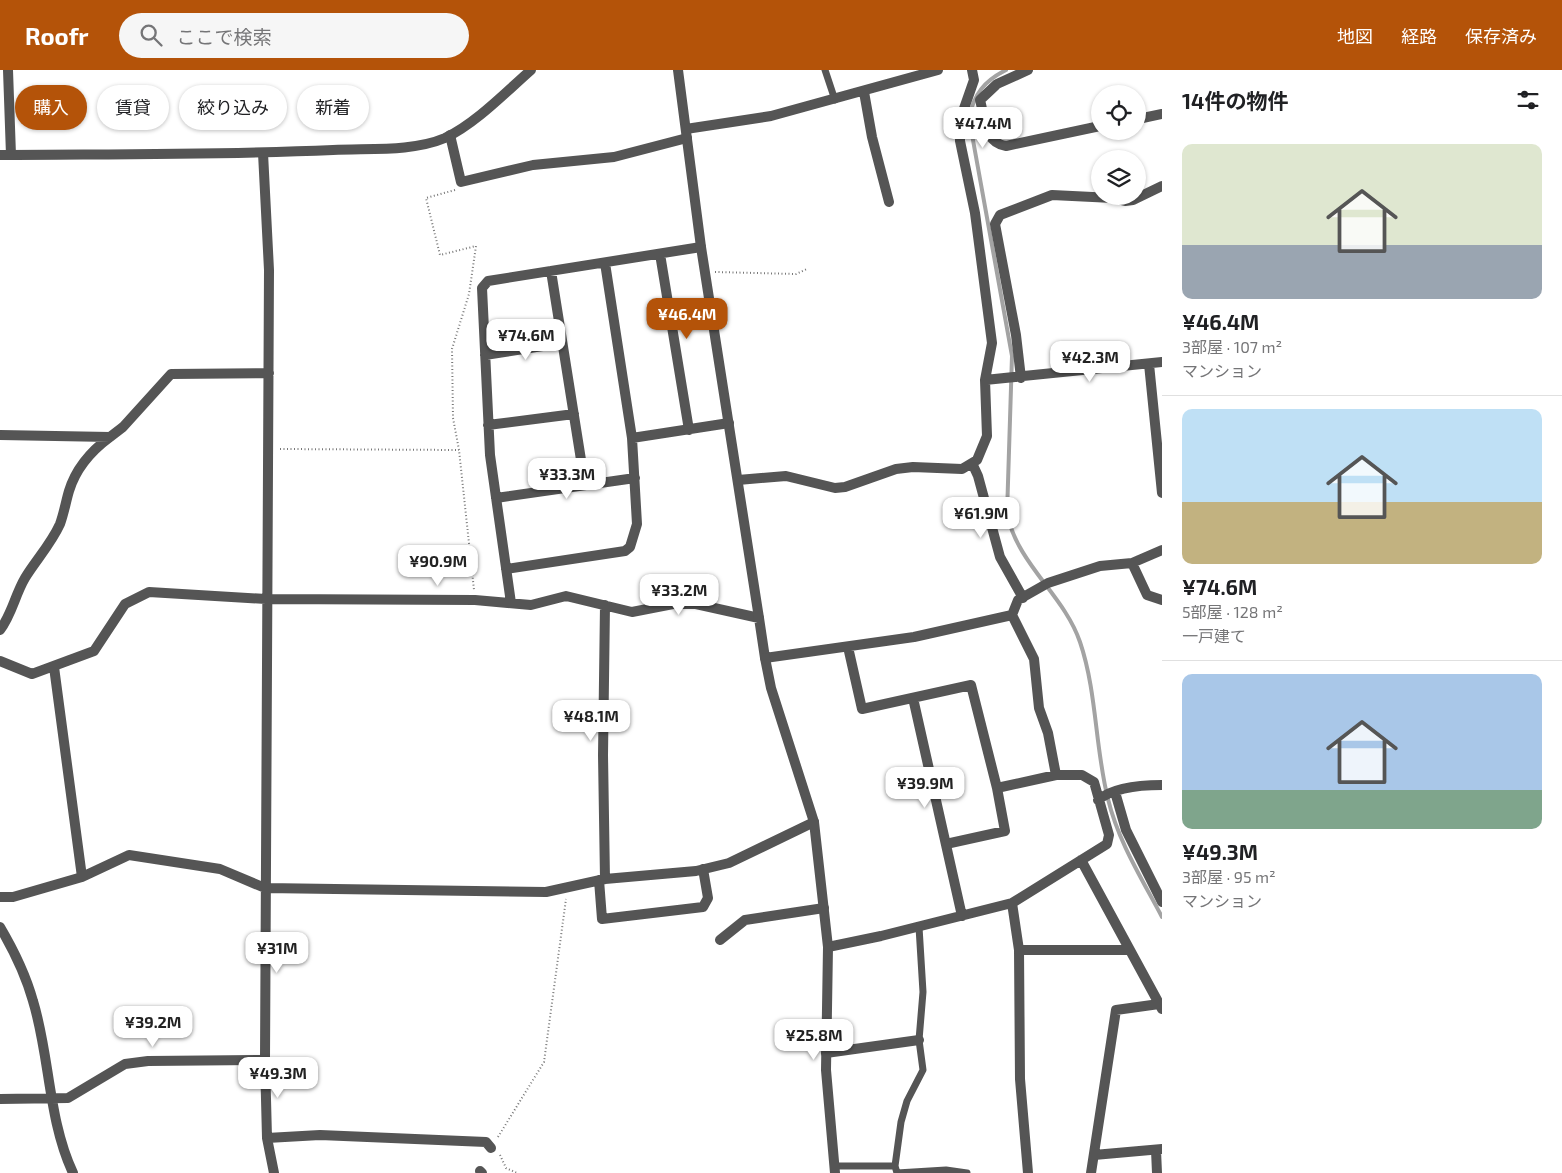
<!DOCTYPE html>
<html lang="ja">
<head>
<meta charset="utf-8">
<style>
	body { margin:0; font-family:"Exo 2","Noto Sans JP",sans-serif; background:#f6f6f6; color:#202124; height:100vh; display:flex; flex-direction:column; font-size:19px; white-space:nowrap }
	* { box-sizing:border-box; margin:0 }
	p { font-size:16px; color:#757577 }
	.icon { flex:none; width:28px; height:28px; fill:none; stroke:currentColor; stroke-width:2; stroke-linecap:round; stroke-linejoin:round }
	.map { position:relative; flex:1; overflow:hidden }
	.side { display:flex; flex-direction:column; background:#fff; width:400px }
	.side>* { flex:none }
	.hud { position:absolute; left:15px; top:15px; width:475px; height:45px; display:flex; gap:10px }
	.buttons { position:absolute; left:1091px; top:15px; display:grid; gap:10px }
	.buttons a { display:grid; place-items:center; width:55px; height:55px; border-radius:50%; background:#fff; box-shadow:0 1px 4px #0004; font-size:25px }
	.price { position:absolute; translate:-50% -42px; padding:0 11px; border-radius:10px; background:#fff; color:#222; font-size:16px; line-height:32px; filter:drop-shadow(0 1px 2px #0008) }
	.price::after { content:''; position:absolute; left:50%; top:30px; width:15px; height:11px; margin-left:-8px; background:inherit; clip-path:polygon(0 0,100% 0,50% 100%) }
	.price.current { background:#b45309; color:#fff }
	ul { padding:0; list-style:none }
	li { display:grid; align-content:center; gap:10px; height:265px; padding:0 20px }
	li+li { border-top:1px solid #e0e0e0 }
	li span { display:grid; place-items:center; height:155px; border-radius:10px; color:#555 }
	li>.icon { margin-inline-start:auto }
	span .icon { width:90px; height:90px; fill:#fffc; stroke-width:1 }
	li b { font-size:21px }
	h2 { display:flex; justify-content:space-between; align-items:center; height:60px; padding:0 20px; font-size:21px }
	.chip { padding:0 18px; border-radius:22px; background:#fff; box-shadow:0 1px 4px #0004; font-size:18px; line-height:45px }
	.chip.current { background:#b45309; color:#fff }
	header { display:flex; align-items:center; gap:30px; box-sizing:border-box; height:70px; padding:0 25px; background:#b45309; color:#fff }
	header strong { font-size:24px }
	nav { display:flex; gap:28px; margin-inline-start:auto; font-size:18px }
	.search { width:350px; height:45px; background:#f6f6f6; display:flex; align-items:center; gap:12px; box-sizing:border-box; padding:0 18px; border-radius:28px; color:#757577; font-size:19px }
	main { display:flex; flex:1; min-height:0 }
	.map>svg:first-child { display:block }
</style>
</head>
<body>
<header>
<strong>Roofr</strong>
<div class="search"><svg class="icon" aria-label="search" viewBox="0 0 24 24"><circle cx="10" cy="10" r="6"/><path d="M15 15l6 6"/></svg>ここで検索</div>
<nav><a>地図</a><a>経路</a><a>保存済み</a></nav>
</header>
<main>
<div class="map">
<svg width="1162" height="1103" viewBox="0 0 1162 1103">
	<rect width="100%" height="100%" fill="#fff"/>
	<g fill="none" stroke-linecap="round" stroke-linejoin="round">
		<path stroke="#a3a3a3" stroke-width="4" d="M1006,0c-22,11 -32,24 -37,48l43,238 -5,158c11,51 57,81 73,128 17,50 15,106 28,157 10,42 34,80 54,118"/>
		<path stroke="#777" stroke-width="2" stroke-dasharray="1 2.5" stroke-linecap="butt" d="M455,120l-29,8 14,57 36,-9 -7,48 -17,55 1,69 6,32 15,140
			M715,202l81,2 11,-5
			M280,379l179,1
			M498,1067l46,-75 22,-163
			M500,1085l6,13 11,5"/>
		<path stroke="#555" stroke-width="7" d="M825,0l10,30
			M835,1096h60l6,-44 6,-21 16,-31 -4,-30 4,-48 -4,-65
			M895,1096l2,7 49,-3 21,3"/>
		<path stroke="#555" stroke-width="10" d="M8,0l3,85
			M1028,0l-31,14 -17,16c5,18 4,43 26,46l94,-20
			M864,22l8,45 17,65
			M1138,49l24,-5
			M686,59l85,-13 167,-46
			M450,65l11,47 72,-17 81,-8 73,-19
			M263,83l6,117 -4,790 2,78 7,35
			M660,184l29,176
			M551,201l34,214
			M485,285l77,-12
			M1149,294l13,129
			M1021,308l-5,-43 -21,-111 5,-9 52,-20 61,3 12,3 8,-1 29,-14
			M985,310l177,-18
			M488,355l86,-11
			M0,365l110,2 13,-10 48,-53 98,-1
			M632,368l97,-15
			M972,393l6,13 22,81 23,41
			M738,410l48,-4 49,12 10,-1 51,-18 17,-2 49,2 15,-9 10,-24 -2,-56 7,-37 -17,-130 -15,-72v-21l14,-40 -2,-10
			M496,428l139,-20
			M1132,493l15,32 15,5
			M506,499l119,-18 5,-4 7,-23 -5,-86 -27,-175
			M511,533l-21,-148 -8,-167 6,-7 213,-34
			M605,535l-2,150 2,124
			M0,560c12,-16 15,-35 25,-52 11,-18 26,-34 35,-54 4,-11 6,-23 9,-33 7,-23 22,-40 41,-54
			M848,577l14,62 109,-24 26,103 59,-13
			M0,591l32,13 62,-23 31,-47 24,-12 117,7 209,1 56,5 35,-9 66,16 41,-8h23l63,14 6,40 149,-21 98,-22
			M54,597l28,210
			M913,628l49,218
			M1115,722l11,38 36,72
			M1098,730c16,-13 44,-15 64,-15
			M946,774l59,-13 -8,-43
			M1081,790l81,149
			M599,810l3,39 101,-12 5,-9 -5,-29
			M0,827h13l69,-20 47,-22 91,14 45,19 281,4 59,-13 91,-8 33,-8 85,-41
			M1012,833l7,47 1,129 8,94
			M0,857c13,22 26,49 33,74 17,55 15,119 40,172
			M720,870l25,-20 79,-12
			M828,877l53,-11 131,-33 95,-59 2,-9 -15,-53 -12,-7h-26l-8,-42 -9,-25 -5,-49 -22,-44 6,-15 30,-17 52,-17 32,-3 30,-13
			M1019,880h110
			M826,983l93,-13
			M0,1029l68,-1 57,-34 23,-3 117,-1
			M267,1068l53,-3 166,7 5,6
			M1156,1080l1,23
			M1094,1085l68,-6
			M480,1101l2,2
			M1091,1103l25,-163 43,-6"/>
		<path stroke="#555" stroke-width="10" d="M678,0l23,177 58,371
			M0,85c111,-1 222,0 333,-5 35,-2 79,2 112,-12 30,-14 61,-46 86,-68
			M765,588l6,30 43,134 14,125 -2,123 9,103"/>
	</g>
</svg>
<div class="buttons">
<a><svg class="icon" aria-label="locate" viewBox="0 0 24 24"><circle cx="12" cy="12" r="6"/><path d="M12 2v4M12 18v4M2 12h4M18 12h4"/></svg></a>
<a><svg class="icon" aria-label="layers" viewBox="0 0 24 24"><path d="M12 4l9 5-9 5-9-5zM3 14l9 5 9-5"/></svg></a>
</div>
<b class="price" style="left:983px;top:79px">¥47.4M</b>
<b class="price current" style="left:687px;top:270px">¥46.4M</b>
<b class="price" style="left:526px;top:291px">¥74.6M</b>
<b class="price" style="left:1090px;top:313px">¥42.3M</b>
<b class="price" style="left:567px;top:430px">¥33.3M</b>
<b class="price" style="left:981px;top:469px">¥61.9M</b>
<b class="price" style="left:438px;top:517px">¥90.9M</b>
<b class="price" style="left:679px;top:546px">¥33.2M</b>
<b class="price" style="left:591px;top:672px">¥48.1M</b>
<b class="price" style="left:925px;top:739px">¥39.9M</b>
<b class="price" style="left:277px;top:904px">¥31M</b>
<b class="price" style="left:153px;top:978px">¥39.2M</b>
<b class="price" style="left:814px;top:991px">¥25.8M</b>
<b class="price" style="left:278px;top:1029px">¥49.3M</b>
<div class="hud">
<a class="chip current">購入</a>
<a class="chip">賃貸</a>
<a class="chip">絞り込み</a>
<a class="chip">新着</a>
</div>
</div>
<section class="side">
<h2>14件の物件<svg class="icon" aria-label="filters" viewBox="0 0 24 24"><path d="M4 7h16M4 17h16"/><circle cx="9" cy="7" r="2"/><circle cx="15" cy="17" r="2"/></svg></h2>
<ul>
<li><span style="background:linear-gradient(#dfe7d0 65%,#9aa5b1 0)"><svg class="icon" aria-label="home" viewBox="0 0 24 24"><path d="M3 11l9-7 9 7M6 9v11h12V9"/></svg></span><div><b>¥46.4M</b><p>3部屋 · 107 m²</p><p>マンション</p></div></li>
<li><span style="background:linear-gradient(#bfe0f5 60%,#c2b280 0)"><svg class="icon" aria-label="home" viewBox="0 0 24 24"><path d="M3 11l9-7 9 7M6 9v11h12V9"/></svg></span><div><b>¥74.6M</b><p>5部屋 · 128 m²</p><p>一戸建て</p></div></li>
<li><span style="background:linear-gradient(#a9c7e8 75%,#7fa58c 0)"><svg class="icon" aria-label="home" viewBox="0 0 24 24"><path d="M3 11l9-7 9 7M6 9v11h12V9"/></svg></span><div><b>¥49.3M</b><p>3部屋 · 95 m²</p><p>マンション</p></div></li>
</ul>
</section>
</main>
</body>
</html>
